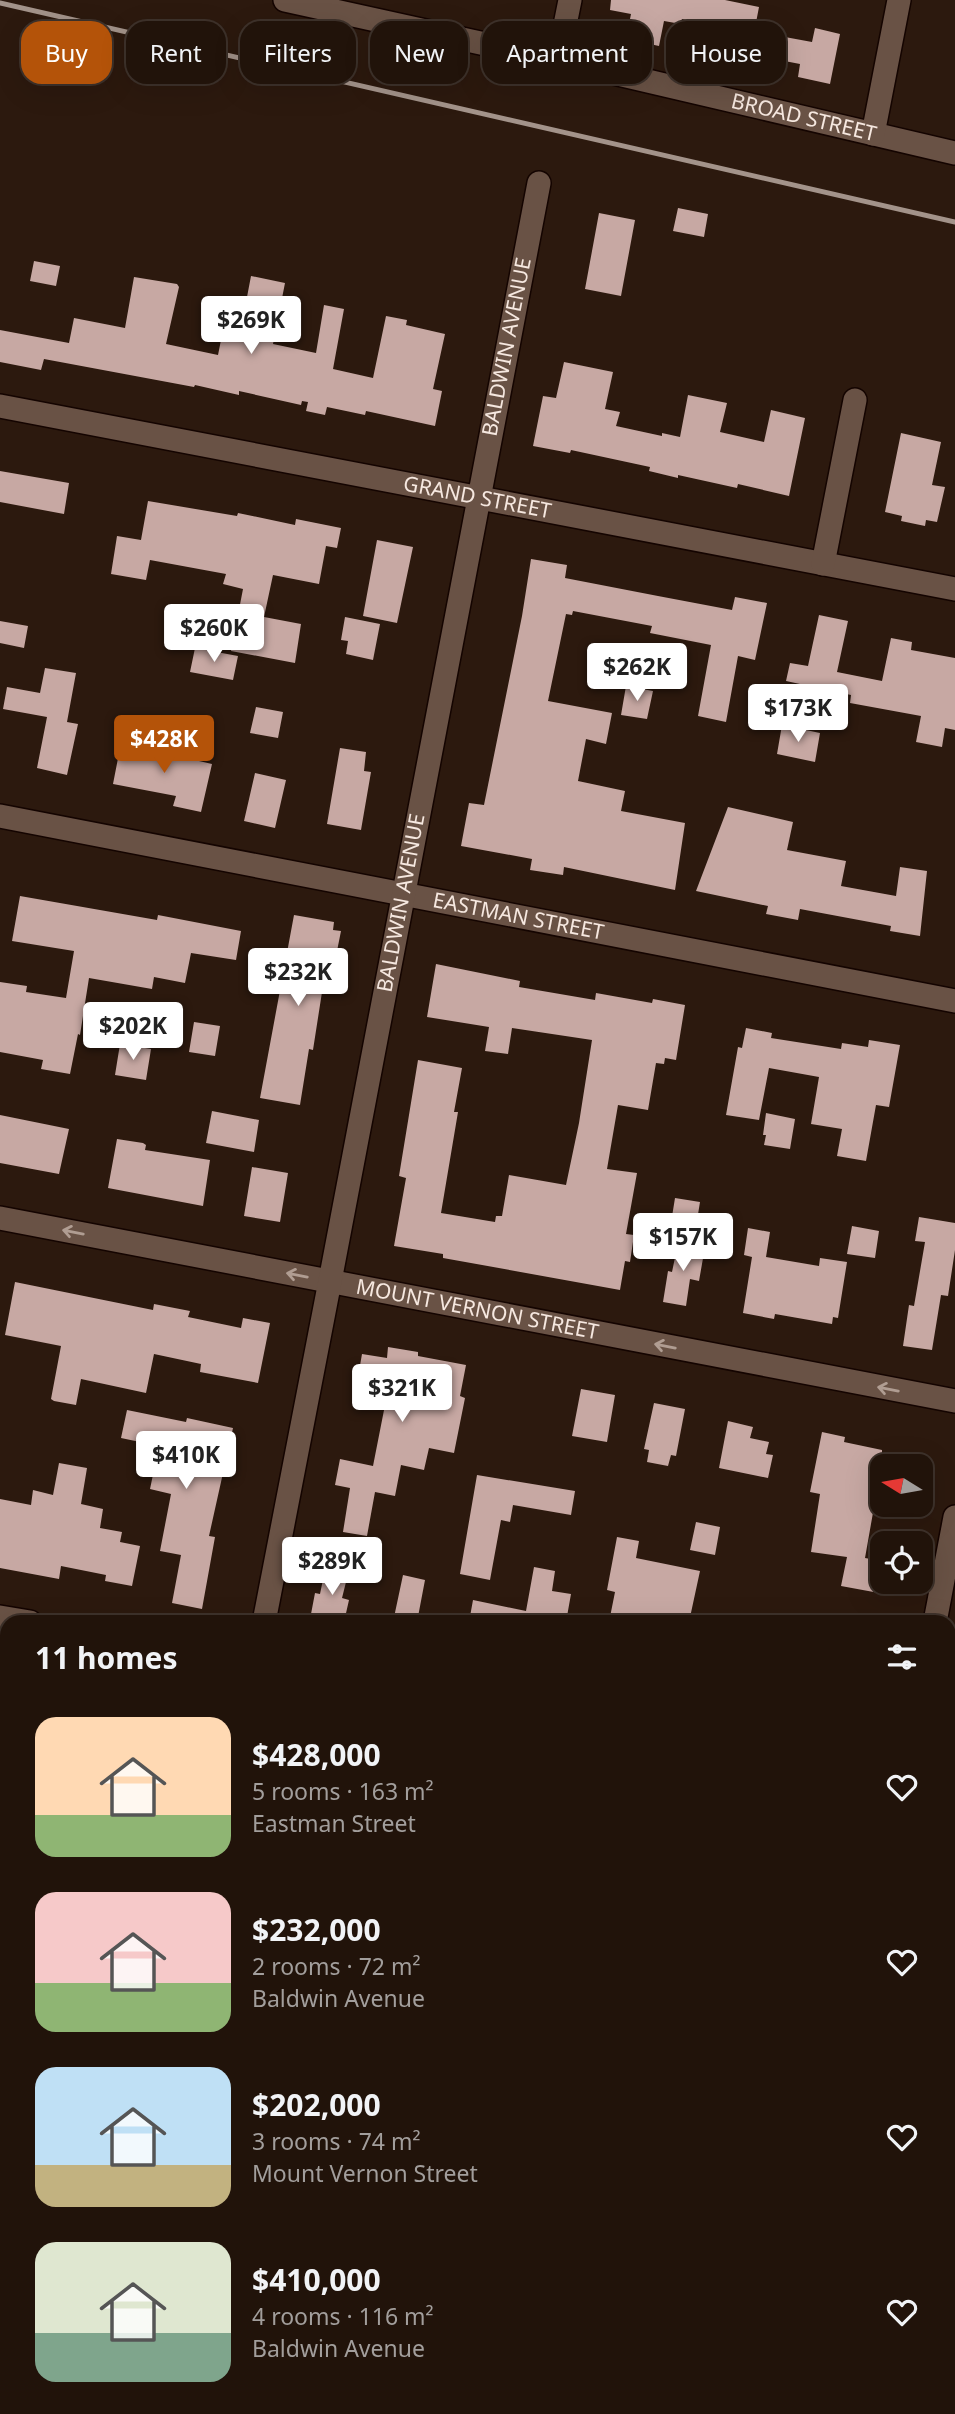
<!DOCTYPE html>
<html lang="en">
<head>
<meta charset="utf-8">
<style>
	body { margin:0; font-family:"Noto Sans",sans-serif; background:#291c13; color:#f1f3f6; height:100vh; display:flex; flex-direction:column; font-size:26px; white-space:nowrap }
	* { box-sizing:border-box; margin:0 }
	p { font-size:23px; color:#a29e9c }
	.icon { flex:none; width:38px; height:38px; fill:none; stroke:currentColor; stroke-width:2; stroke-linecap:round; stroke-linejoin:round }
	.map { position:relative; flex:1; overflow:hidden }
	.sheet { position:absolute; left:0px; top:1615px; width:956px; height:800px; display:flex; flex-direction:column; background:#21130a; border-radius:21px 21px 0 0; box-shadow:0 7px 28px #0002,0 0 0 2px #3e322b }
	.sheet>* { flex:none }
	.hud { position:absolute; left:21px; top:21px; width:914px; height:63px; display:flex; gap:14px }
	.needle { width:46px; rotate:281deg }
	.controls { position:absolute; left:870px; top:1454px; display:grid; gap:14px }
	.controls a { display:grid; place-items:center; width:63px; height:63px; border-radius:14px; background:#21130a; box-shadow:0 7px 28px #0002,0 0 0 2px #3e322b; font-size:35px }
	.price { position:absolute; translate:-50% -60px; padding:0 16px; border-radius:7px; background:#fff; color:#222; font-size:23px; line-height:46px; filter:drop-shadow(0 2px 4px #0008) }
	.price::after { content:''; position:absolute; left:50%; top:42px; width:21px; height:16px; margin-left:-10px; background:inherit; clip-path:polygon(0 0,100% 0,50% 100%) }
	.price.on { background:#b45309; color:#fff }
	ul { padding:0; list-style:none }
	li { display:flex; align-items:center; gap:21px; height:175px; padding:0 35px }
	li span { display:grid; place-items:center; flex:none; width:196px; height:140px; border-radius:21px; color:#555 }
	li>.icon { margin-inline-start:auto }
	span .icon { width:84px; height:84px; fill:#fffc; stroke-width:1 }
	li b { font-size:30px }
	h2 { display:flex; justify-content:space-between; align-items:center; height:84px; padding:0 35px; font-size:30px }
	.pill { padding:0 24px; border-radius:21px; background:#21130a; box-shadow:0 7px 28px #0002,0 0 0 2px #3e322b; font-size:24px; line-height:63px }
	.pill.on { background:#b45309; color:#fff }
	.map>svg:first-child { display:block }
</style>
</head>
<body>
<div class="map">
<svg width="955" height="2414" viewBox="0 0 955 2414">
	<rect width="100%" height="100%" fill="#2c190e"/>
	<path fill="#c7a8a3" d="M611,0h114l34,7 -5,26 -72,-14 -1,5 -17,-3 -5,25 -33,-7 5,-25 -21,-4z
		M815,28l25,6 -10,50 -32,-7 2,-13 -31,-6 5,-23 38,7z
		M678,208l30,6 -4,23 -31,-6z
		M599,213l36,7 -14,76 -36,-7z
		M34,261l26,5 -4,20 -26,-5z
		M251,276l34,7 -12,61 43,9 8,-48 20,4 -11,60 40,9 13,-62 21,4 -1,5 39,9 -12,55 9,2 -7,35 -69,-15 -1,4 -38,-8 -2,8 -19,-4 2,-9 -6,-1 -1,4 -62,-14v4l-44,-10 -1,2 -150,-28 -3,11 -41,-8v-32l69,13 5,-25 51,10 9,-51 43,7 2,3 -13,57 52,11 4,-20 17,4z
		M564,362l49,10 -8,37 15,3 -4,14 46,10v-3l18,4 8,-42 39,8 -7,29 44,10 7,-32 34,8 -16,78 -51,-12 -1,4 -59,-13v3l-29,-7 1,-4 -79,-17 -1,3 -37,-7 10,-50 13,2z
		M901,433l40,9 -9,43 13,2 -8,35 -11,-2 -1,6 -24,-5 1,-5 -17,-4z
		M0,471l69,12 -5,31 -64,-12z
		M148,501l89,15 1,-3 57,12 1,-6 45,9 -4,20 -11,-2 -7,38 -46,-9 -9,42 37,7 -6,39 -64,-12 12,-62 -20,-5 3,-10 -76,-14 -4,20 -35,-6 6,-38 24,4z
		M377,540l36,7 -16,76 -34,-7z
		M531,559l36,6 -2,13 93,18 74,14 3,-13 32,6 -12,57 -17,-4 -12,66 -28,-6 13,-71 -61,-12 2,-7 -79,-15 -1,4 -6,-1 -18,87 64,12 -6,31 -20,-5 -8,42 47,10 -4,20 64,12 -10,67 -111,-23 -1,8 -33,-5 2,-11 -71,-13 8,-43 15,2 38,-189z
		M819,615l29,6 -11,51 45,9 9,-43 21,4 -1,8 44,8v72l-10,-2 -3,19 -26,-5 5,-26 -71,-13 1,-8 -65,-14 4,-18 18,3z
		M345,617l35,7 -7,36 -27,-6 2,-13 -7,-1z
		M0,621l28,5 -4,22 -24,-5z
		M195,648l43,8 -5,24 -43,-8z
		M45,668l31,5 -9,49 11,2 -11,51 -30,-7 10,-51 -44,-8 4,-22 33,6z
		M626,686l27,5 -6,28 -26,-4z
		M256,707l27,5 -5,26 -28,-5z
		M782,725l38,8 -5,29 -38,-8z
		M121,743l91,21 -11,48 -28,-6 3,-10 -63,-12z
		M340,748l26,4 -2,19 7,1 -10,58 -34,-6z
		M255,773l31,7 -11,48 -31,-7z
		M728,807l65,15 -6,28 59,11 -5,25 55,10 4,-29 27,4 -7,65 -30,-5 1,-5 -91,-17 -2,11 -32,-6 2,-8 -72,-15z
		M20,896l137,24 1,-5 83,16 -5,29 -45,-7 -6,30 -31,-6 -2,12 -63,-11 -9,57 -2,-1 -8,40 -29,-5 2,-9 -43,-8v-70l27,4 -1,6 40,6 8,-47 -62,-10z
		M294,915l40,7 -1,8 8,1 -5,25 -5,-1 -1,6 -3,-1 -14,90 -4,-1 -9,56 -40,-7z
		M436,964l84,17 -1,6 76,13 1,-7 56,10 1,-4 32,6 -9,55 -11,-2 -1,6 -8,-1 -8,47 -30,-5 -11,64 30,4 -11,61 8,1 -4,27 -5,-1 -5,29 -177,-32v-4l-49,-8 12,-68 -7,-2 19,-116 44,8 -8,44h4l-17,101 54,9 1,-6h6l7,-41 57,10 13,-62 13,-83 -80,-12 -4,26 -23,-3 4,-24 -62,-10z
		M194,1022l26,4 -5,30 -26,-4z
		M746,1028l26,5 -1,5 70,11 1,-6 26,4 1,-7 31,5 -11,62 -13,-2 -10,56 -29,-5 5,-27 -31,-5 8,-47 -50,-9 -10,52 -33,-5 12,-68 4,1z
		M120,1044l31,5 -5,31 -31,-5z
		M212,1111l47,9 -5,32 -48,-9z
		M766,1113l29,6 -5,30 -26,-4 2,-10h-3z
		M0,1115l69,14 -10,45 -59,-11z
		M117,1139l26,4 3,2 -1,5 65,10 -7,46 -95,-18z
		M252,1167l36,6 -8,49 -36,-6z
		M675,1198l25,4 -5,31 -25,-4z
		M919,1217l36,6v27l-7,46 -7,-1 -9,55 -29,-4 6,-41 5,1 11,-64 -10,-1z
		M852,1226l27,5 -4,27 -28,-4z
		M748,1228l22,4 -4,25 53,9 1,-8 27,4 -9,56 -5,-1 -1,7 -57,-10 -1,5 -31,-6 9,-56 -8,-2z
		M678,1243l27,4 -6,34 -9,-2 -4,27 -23,-4 5,-31 4,1z
		M15,1282l138,28 1,-6 36,7 -2,6 53,11 2,-10 27,5 -12,60 -58,-11 1,-8 -47,-10 -8,39 -65,-14 -5,26 -22,-4 -3,-2 10,-53 -56,-11z
		M388,1347l30,5v4l48,9 -6,31 5,2 -11,55 -25,-5 -5,22 -23,-5 -6,31 -20,-4 -8,44 -24,-4 7,-44 -15,-3 5,-26 33,7 12,-61 -31,-5 8,-46 25,4z
		M581,1389l34,6 -8,47 -35,-6z
		M654,1403l31,6 -9,47 -5,-1 -3,11 -21,-4 2,-12 -5,-1z
		M127,1410l59,12 1,-4 46,10 -24,108 6,1 -13,72 -30,-6 9,-48 -21,-4 11,-57 -21,-5 9,-43 -38,-8z
		M728,1421l25,6 -3,11 19,4 -3,12 7,1 -5,23 -49,-10z
		M822,1432l23,5 -1,5 38,8v41l-5,-1 -12,68 17,3v24l-3,8 -38,-7 6,-29 -36,-5 9,-58 -10,-2z
		M59,1463l28,5 -6,36 22,5 -3,19 22,4 -2,10 20,4 -8,40 -27,-5 1,-6 -45,-9 -2,13 -59,-11v-69l31,6 2,-15 20,5z
		M477,1475l98,16 -4,24 -58,-10 -3,17 -9,-2 -11,60 -30,-6z
		M696,1522l24,5 -5,28 -25,-5z
		M617,1537l22,4 -3,17 64,13 -11,51h-80l6,-30 -8,-2z
		M326,1565l23,5 -7,28 7,2 -5,22h-27l2,-6 -8,-2 4,-21 5,1z
		M534,1567l21,4 -3,20 19,3 -5,28h-97l4,-22 53,11z
		M403,1575l22,5 -8,42h-24z"/>
	<g fill="none" stroke-linecap="round" stroke-linejoin="round">
		<defs>
			<path id="service" d="M948,2395l7,-33
				M945,2414l1,-6"/>
			<g id="minor">
				<path id="s1" d="M285,0l273,60 397,93"/>
				<path d="M558,60l12,-60"/>
				<path d="M873,134l26,-134"/>
				<path id="s2" d="M0,406l955,183"/>
				<path d="M823,564l32,-164"/>
				<path id="s3" d="M0,816l955,185"/>
				<path id="s4" d="M0,1218l955,183"/>
				<path d="M0,1617l30,5"/>
				<path id="s5" d="M264,1622c95,-479 179,-960 275,-1439"/>
				<path d="M935,1622l20,-105"/>
				<path d="M948,1805l7,2"/>
				<path d="M0,2390l7,2"/>
				<path d="M90,2408l30,6"/>
				<path d="M367,2414l1,-6"/>
				<path d="M773,2414l2,-6"/>
			</g>
			<path id="secondary" d="M0,2021l7,2
				M948,2206l7,1"/>
		</defs>
		<use href="#service" stroke="#140400" stroke-width="14"/>
		<use href="#minor" stroke="#140400" stroke-width="26"/>
		<use href="#secondary" stroke="#140400" stroke-width="35"/>
		<use href="#service" stroke="#695245" stroke-width="10"/>
		<use href="#minor" stroke="#695245" stroke-width="23"/>
		<use href="#secondary" stroke="#806143" stroke-width="32"/>
		<path stroke="#a3938a" stroke-width="5" d="M0,3l955,219"/>
	</g>
	<defs><path id="oneway-shaft" d="M-6 0H5M1.5-3L5.5 0L1.5 3" fill="none" stroke-width="1.6" stroke-linecap="round" stroke-linejoin="round" transform="scale(1.75)"/></defs>
	<g stroke="#b09d92">
		<use href="#oneway-shaft" transform="translate(73 1232) rotate(-169)"/>
		<use href="#oneway-shaft" transform="translate(297 1275) rotate(-169)"/>
		<use href="#oneway-shaft" transform="translate(665 1346) rotate(-169)"/>
		<use href="#oneway-shaft" transform="translate(888 1389) rotate(-169)"/>
	</g>
	<g text-anchor="middle" stroke-width="7" stroke-linejoin="round" paint-order="stroke">
		<g font-size="21" fill="#f6e8e0" stroke="#221005">
			<text dy="7" stroke="none"><textPath href="#s1" startOffset="532">BROAD STREET</textPath></text>
			<text dy="7" stroke="none"><textPath href="#s5" startOffset="1298">BALDWIN AVENUE</textPath></text>
			<text dy="7" stroke="none"><textPath href="#s2" startOffset="486">GRAND STREET</textPath></text>
			<text dy="7" stroke="none"><textPath href="#s5" startOffset="732">BALDWIN AVENUE</textPath></text>
			<text dy="7" stroke="none"><textPath href="#s3" startOffset="528">EASTMAN STREET</textPath></text>
			<text dy="7" stroke="none"><textPath href="#s4" startOffset="486">MOUNT VERNON STREET</textPath></text>
		</g>
	</g>
</svg>
<div class="controls">
<a><svg class="needle" viewBox="-14 -14 28 28"><path d="M0-13l5 13h-10z" fill="#e53935"/><path d="M0 13l5-13h-10z" fill="#a29e9c"/></svg></a>
<a><svg class="icon" aria-label="locate" viewBox="0 0 24 24"><circle cx="12" cy="12" r="6"/><path d="M12 2v4M12 18v4M2 12h4M18 12h4"/></svg></a>
</div>
<b class="price" style="left:251px;top:356px">$269K</b>
<b class="price" style="left:214px;top:664px">$260K</b>
<b class="price" style="left:637px;top:703px">$262K</b>
<b class="price" style="left:798px;top:744px">$173K</b>
<b class="price on" style="left:164px;top:775px">$428K</b>
<b class="price" style="left:298px;top:1008px">$232K</b>
<b class="price" style="left:133px;top:1062px">$202K</b>
<b class="price" style="left:683px;top:1273px">$157K</b>
<b class="price" style="left:402px;top:1424px">$321K</b>
<b class="price" style="left:186px;top:1491px">$410K</b>
<b class="price" style="left:332px;top:1597px">$289K</b>
<div class="hud">
<a class="pill on">Buy</a>
<a class="pill">Rent</a>
<a class="pill">Filters</a>
<a class="pill">New</a>
<a class="pill">Apartment</a>
<a class="pill">House</a>
</div>
<section class="sheet">
<h2>11 homes<svg class="icon" aria-label="filters" viewBox="0 0 24 24"><path d="M4 7h16M4 17h16"/><circle cx="9" cy="7" r="2"/><circle cx="15" cy="17" r="2"/></svg></h2>
<ul>
<li><span style="background:linear-gradient(#ffd9b3 70%,#8fb573 0)"><svg class="icon" aria-label="home" viewBox="0 0 24 24"><path d="M3 11l9-7 9 7M6 9v11h12V9"/></svg></span><div><b>$428,000</b><p>5 rooms · 163 m²</p><p>Eastman Street</p></div><svg class="icon" aria-label="heart" viewBox="0 0 24 24"><path d="M12 20l-8-8c-3-5 5-10 8-4 3-6 11-1 8 4z"/></svg></li>
<li><span style="background:linear-gradient(#f6c9c9 65%,#8fb573 0)"><svg class="icon" aria-label="home" viewBox="0 0 24 24"><path d="M3 11l9-7 9 7M6 9v11h12V9"/></svg></span><div><b>$232,000</b><p>2 rooms · 72 m²</p><p>Baldwin Avenue</p></div><svg class="icon" aria-label="heart" viewBox="0 0 24 24"><path d="M12 20l-8-8c-3-5 5-10 8-4 3-6 11-1 8 4z"/></svg></li>
<li><span style="background:linear-gradient(#bfe0f5 70%,#c2b280 0)"><svg class="icon" aria-label="home" viewBox="0 0 24 24"><path d="M3 11l9-7 9 7M6 9v11h12V9"/></svg></span><div><b>$202,000</b><p>3 rooms · 74 m²</p><p>Mount Vernon Street</p></div><svg class="icon" aria-label="heart" viewBox="0 0 24 24"><path d="M12 20l-8-8c-3-5 5-10 8-4 3-6 11-1 8 4z"/></svg></li>
<li><span style="background:linear-gradient(#dfe7d0 65%,#7fa58c 0)"><svg class="icon" aria-label="home" viewBox="0 0 24 24"><path d="M3 11l9-7 9 7M6 9v11h12V9"/></svg></span><div><b>$410,000</b><p>4 rooms · 116 m²</p><p>Baldwin Avenue</p></div><svg class="icon" aria-label="heart" viewBox="0 0 24 24"><path d="M12 20l-8-8c-3-5 5-10 8-4 3-6 11-1 8 4z"/></svg></li>
</ul>
</section>
</div>
</body>
</html>
